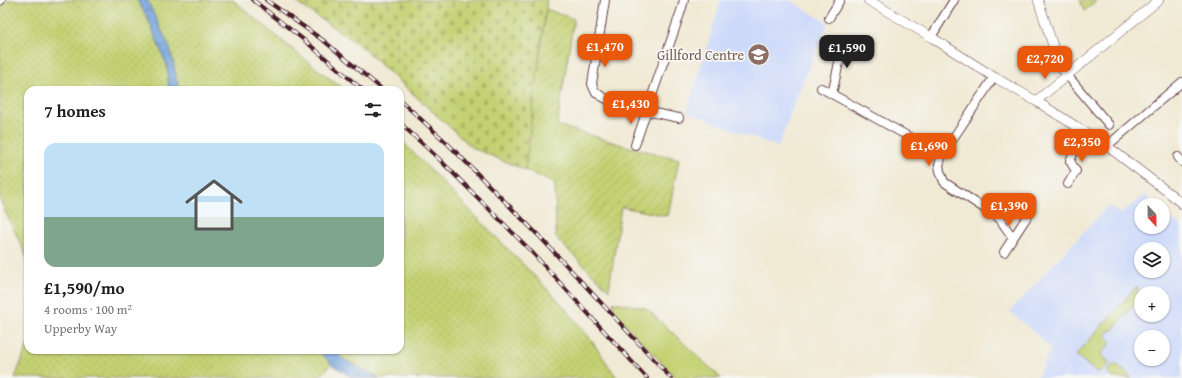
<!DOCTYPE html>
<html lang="en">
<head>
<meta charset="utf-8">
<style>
	body { margin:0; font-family:"Gentium Book Plus",serif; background:#f6f6f6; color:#202124; height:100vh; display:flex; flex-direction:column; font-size:15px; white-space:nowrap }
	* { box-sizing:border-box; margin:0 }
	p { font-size:13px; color:#757577 }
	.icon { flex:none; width:22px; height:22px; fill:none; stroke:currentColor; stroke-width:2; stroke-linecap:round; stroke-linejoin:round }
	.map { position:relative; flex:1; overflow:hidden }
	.sheet { position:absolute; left:24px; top:86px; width:380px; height:268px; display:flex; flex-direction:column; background:#fff; border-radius:12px; box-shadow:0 1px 3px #0004 }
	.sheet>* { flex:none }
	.needle { width:26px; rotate:158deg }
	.buttons { position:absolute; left:1134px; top:198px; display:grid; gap:8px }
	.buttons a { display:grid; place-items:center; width:36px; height:36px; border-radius:50%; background:#fff; box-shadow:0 1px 3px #0004; font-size:20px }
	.price { position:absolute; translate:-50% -34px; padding:0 9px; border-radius:8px; background:#ea580c; color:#fff; font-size:13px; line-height:26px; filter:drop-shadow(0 1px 2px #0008) }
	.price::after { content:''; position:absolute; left:50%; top:24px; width:12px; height:9px; margin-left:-6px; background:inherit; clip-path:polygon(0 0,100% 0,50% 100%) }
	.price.selected { background:#222; color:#fff }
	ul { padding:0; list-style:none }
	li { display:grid; align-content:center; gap:8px; height:212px; padding:0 20px }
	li+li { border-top:1px solid #e0e0e0 }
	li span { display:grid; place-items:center; height:124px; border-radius:12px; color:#555 }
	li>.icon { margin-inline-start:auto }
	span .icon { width:72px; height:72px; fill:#fffc; stroke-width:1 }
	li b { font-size:17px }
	h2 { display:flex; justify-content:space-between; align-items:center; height:48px; padding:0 20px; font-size:17px }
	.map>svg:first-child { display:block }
</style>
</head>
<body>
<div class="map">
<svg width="1182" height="378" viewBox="0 0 1182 378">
	<defs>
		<pattern id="cemetery-stones" width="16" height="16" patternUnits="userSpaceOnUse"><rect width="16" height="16" fill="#c3d172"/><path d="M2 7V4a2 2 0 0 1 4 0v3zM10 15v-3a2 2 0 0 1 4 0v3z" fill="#a9b363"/></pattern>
		<pattern id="park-dots" width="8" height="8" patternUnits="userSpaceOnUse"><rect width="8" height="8" fill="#c3d172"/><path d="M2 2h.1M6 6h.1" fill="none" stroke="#a9b363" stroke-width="1.8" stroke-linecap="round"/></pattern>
		<pattern id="garden-furrows" width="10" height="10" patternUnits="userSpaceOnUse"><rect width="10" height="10" fill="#c3d172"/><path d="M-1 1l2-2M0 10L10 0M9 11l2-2" fill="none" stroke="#a9b363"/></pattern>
		<pattern id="water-ripples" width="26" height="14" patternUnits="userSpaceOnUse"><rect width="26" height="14" fill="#6fa2db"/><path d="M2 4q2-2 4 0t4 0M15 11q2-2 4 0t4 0" fill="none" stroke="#5d83b2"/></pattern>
	</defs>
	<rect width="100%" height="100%" fill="#f6f6f2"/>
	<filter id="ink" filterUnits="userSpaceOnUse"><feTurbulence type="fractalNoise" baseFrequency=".025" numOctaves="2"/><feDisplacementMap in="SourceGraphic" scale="8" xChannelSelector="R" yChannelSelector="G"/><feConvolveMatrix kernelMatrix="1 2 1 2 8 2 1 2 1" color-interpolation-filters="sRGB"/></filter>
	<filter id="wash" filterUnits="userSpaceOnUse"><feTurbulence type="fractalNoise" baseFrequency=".012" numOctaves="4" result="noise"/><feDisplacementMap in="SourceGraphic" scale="16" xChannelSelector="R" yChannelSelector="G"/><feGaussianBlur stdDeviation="0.9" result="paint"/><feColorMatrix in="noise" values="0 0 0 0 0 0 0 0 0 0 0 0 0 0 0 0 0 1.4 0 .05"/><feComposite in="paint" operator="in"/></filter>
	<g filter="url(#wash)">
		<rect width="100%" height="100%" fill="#f0e9d3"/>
		<path fill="#cedafa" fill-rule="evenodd" d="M721,0h68l39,23 -27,63 -23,61 -91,-35z
			M1145,194l12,11h-16v22h22v-17l16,14 3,5v149h-145l14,-30 -41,-37 98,-105 14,7zM1141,249h22v22h-22zM1141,293h22v22h-22zM1141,337h22v22h-22z"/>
		<path fill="#c3d172" stroke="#86784e" d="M1080,0h17l-13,11z
			M1137,286l1,14 -24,29 -3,1 -4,3v5l4,5 -10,11 9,9 -9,9 -2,-2 -2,3 -21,-18z
			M613,302l33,6 75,70h-45l-62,-66z
			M1115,363l17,15h-20l-6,-6z"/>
		<path fill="url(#cemetery-stones)" stroke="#86784e" d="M293,0h254l-22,170 -52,-22 -115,-104z"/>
		<path fill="url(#park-dots)" stroke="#86784e" d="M0,0h137l10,17 20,48 2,25h-141v170l-28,-60z
			M147,0h86l71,59 41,31h-166l-9,-42z
			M400,139l159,162 30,36 28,41h-238l-36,-19 -9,-9h66z
			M28,344v6h290l13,14 -7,9 -10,5h-299z"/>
		<path fill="url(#garden-furrows)" stroke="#86784e" d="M546,9l28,10 -17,106 65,20 57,14 -11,57 -47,-9 -12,83 -53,-52 -1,-54 -30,-14z"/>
		<path fill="url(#water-ripples)" stroke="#5c6083" d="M137,0h10l23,48 9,42h-10l-2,-25 -20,-48z
			M318,350h16l9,9 36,19h-26l-22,-14z"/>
	</g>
	<g filter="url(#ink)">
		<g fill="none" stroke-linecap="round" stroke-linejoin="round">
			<defs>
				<path id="minor" d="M605,0l-13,84c1,3 2,6 4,8 12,13 64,22 83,26
					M0,1l1,-1
					M829,18l11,-18
					M931,37l23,-37
					M1067,75l42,50
					M994,77l-52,78 -3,10 1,6 4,11 55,36 14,20
					M821,88l121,67
					M832,94l12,-54
					M635,145l46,-134 3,-11
					M1107,146l75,-64
					M1178,157l4,5
					M1068,184l8,-13 -6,-10 13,-30
					M1004,252l26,-40"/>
				<path id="tertiary" d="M868,0l63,37 63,40 42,24 71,45 66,50 9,8
					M1038,0l21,64 8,11
					M1036,101l123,-101"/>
			</defs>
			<use href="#minor" stroke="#633d44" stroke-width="10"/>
			<use href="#tertiary" stroke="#633d44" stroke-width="10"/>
			<use href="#minor" stroke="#fff" stroke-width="8"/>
			<use href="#tertiary" stroke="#fff" stroke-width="9"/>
			<defs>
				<path id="rail" d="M253,0l51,40 59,50
					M266,0l58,41 59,49
					M400,100l48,44 91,92 132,142
					M400,123l38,35 90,90 119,130"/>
			</defs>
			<use href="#rail" stroke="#4a1f2b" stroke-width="4"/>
			<use href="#rail" stroke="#f6f6f2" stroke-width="2.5" stroke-dasharray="8" stroke-linecap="butt"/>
		</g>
	</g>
	<defs>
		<symbol id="school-disc" viewBox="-11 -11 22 22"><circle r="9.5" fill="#8d6e63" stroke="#f6f6f2"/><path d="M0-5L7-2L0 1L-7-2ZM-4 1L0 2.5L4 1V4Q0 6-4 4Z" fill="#fff"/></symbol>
	</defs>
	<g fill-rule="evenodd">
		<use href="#school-disc" x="746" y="42" width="25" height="25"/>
	</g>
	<g text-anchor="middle" stroke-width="3.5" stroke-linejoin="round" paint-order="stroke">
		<g font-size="14" fill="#785e54" stroke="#f6f6f2" text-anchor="end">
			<text x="744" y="60">Gillford Centre</text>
		</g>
	</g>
</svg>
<div class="buttons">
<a><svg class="needle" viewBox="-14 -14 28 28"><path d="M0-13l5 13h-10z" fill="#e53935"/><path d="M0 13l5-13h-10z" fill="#757577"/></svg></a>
<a><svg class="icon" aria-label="layers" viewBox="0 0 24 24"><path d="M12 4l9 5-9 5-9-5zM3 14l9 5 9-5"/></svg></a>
<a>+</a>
<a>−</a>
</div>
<b class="price" style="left:605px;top:68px">£1,470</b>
<b class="price selected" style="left:847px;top:69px">£1,590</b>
<b class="price" style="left:1045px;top:80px">£2,720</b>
<b class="price" style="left:631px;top:125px">£1,430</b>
<b class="price" style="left:1082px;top:163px">£2,350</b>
<b class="price" style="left:929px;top:167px">£1,690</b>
<b class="price" style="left:1009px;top:227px">£1,390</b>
<section class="sheet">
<h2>7 homes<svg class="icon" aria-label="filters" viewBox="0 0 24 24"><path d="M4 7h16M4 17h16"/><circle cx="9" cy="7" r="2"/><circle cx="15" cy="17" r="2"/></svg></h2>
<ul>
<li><span style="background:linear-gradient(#bfe0f5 60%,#7fa58c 0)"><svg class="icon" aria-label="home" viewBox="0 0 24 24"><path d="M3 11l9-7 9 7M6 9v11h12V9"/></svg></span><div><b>£1,590/mo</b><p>4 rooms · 100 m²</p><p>Upperby Way</p></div></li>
</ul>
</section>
</div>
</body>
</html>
